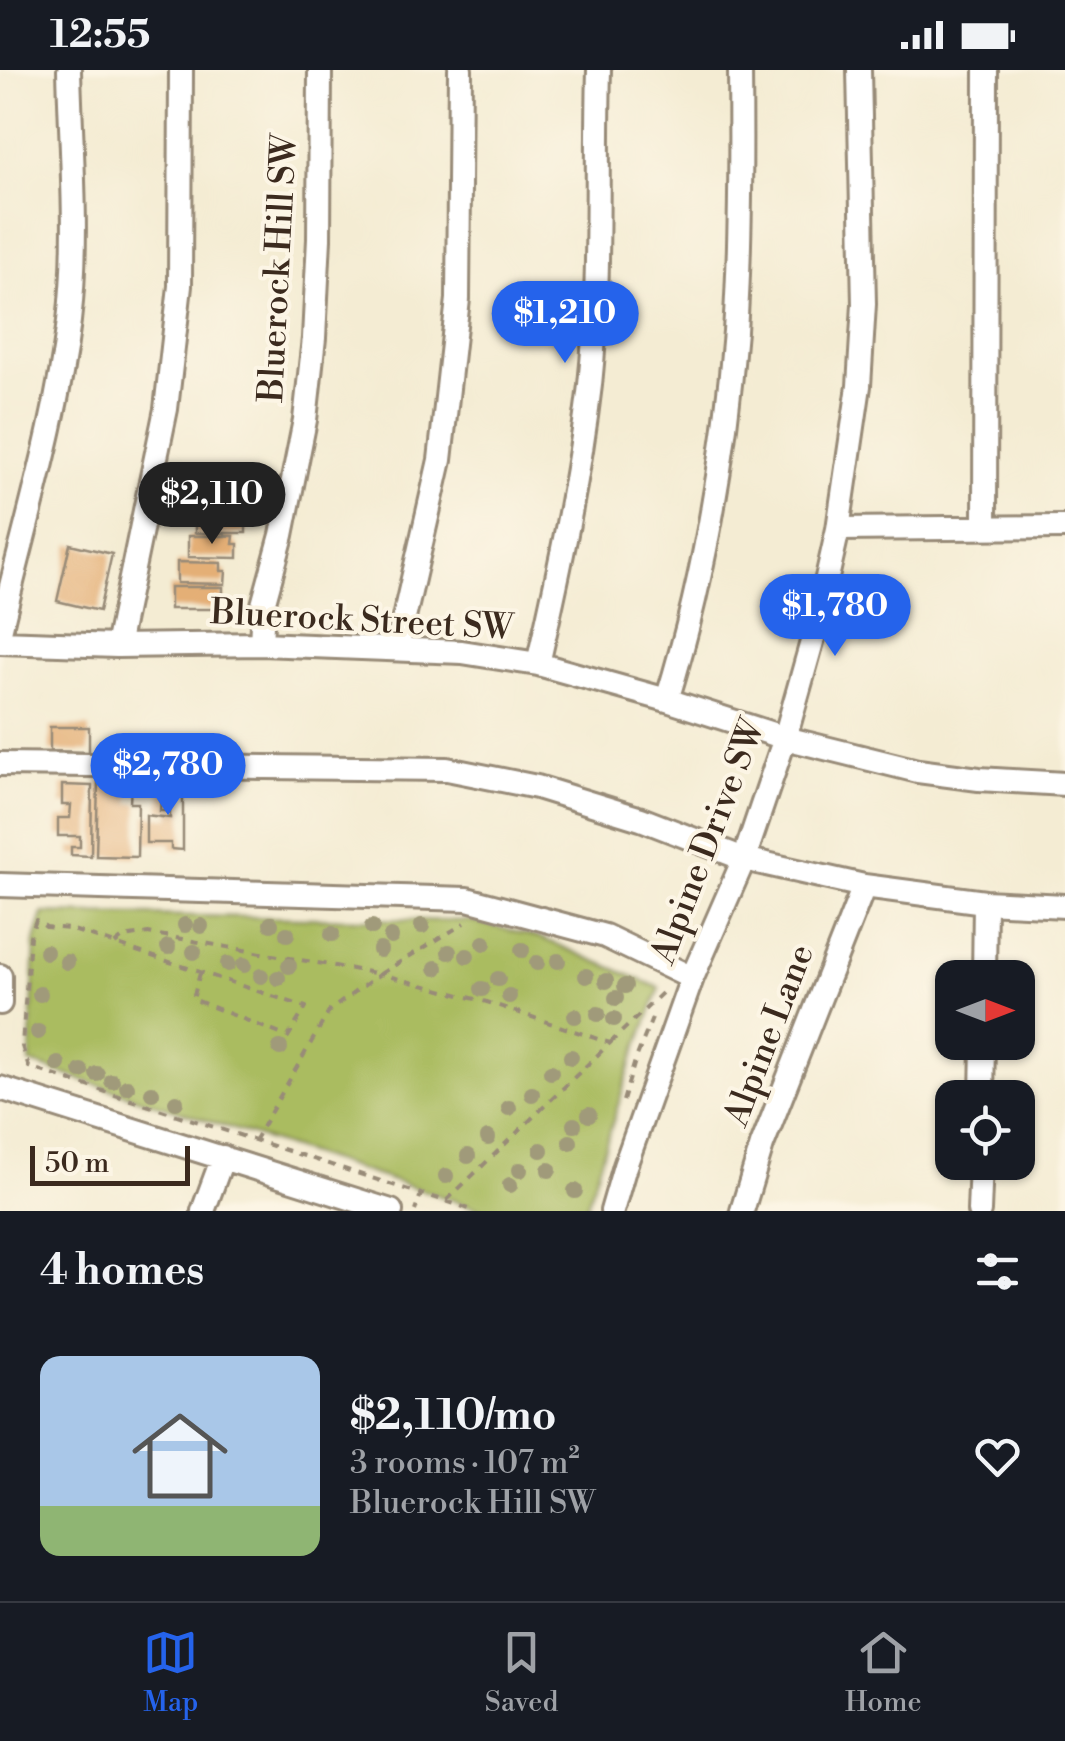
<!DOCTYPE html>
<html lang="en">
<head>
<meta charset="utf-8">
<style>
	body { margin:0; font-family:"Libre Bodoni",serif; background:#242831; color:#f1f3f6; height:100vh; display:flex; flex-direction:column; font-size:38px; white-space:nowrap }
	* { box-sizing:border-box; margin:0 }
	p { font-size:32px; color:#9ea1a6 }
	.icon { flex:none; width:55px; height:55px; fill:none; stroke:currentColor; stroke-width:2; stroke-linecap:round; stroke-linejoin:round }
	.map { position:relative; height:1141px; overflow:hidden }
	.side { display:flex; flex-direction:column; background:#171b24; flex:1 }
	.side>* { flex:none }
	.needle { width:65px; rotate:90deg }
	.controls { position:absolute; left:935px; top:890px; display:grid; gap:20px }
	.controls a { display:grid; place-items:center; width:100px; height:100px; border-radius:20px; background:#171b24; box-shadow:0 2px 8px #0004; font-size:50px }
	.scale { position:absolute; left:30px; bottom:25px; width:160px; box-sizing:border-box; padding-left:10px; border:5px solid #3b2a1e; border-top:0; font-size:28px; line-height:35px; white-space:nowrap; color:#3b2a1e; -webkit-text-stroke:8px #fcf5e5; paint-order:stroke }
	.price { position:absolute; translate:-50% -85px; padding:0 22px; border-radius:35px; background:#2563eb; color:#fff; font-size:32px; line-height:65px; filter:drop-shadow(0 2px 5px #0008) }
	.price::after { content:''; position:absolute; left:50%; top:60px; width:30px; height:22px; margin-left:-15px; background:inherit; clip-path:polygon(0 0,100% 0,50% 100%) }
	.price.selected { background:#222; color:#fff }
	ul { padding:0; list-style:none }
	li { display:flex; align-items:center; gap:30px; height:250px; padding:0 40px }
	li+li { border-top:2px solid #363941 }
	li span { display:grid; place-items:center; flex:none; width:280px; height:200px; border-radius:20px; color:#555 }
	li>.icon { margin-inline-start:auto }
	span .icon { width:120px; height:120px; fill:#fffc; stroke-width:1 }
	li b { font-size:42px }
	h2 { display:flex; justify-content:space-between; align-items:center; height:120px; padding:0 40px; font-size:42px }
	.status { display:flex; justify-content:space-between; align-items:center; height:70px; padding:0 50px; background:#171b24; direction:ltr }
	.status svg { height:28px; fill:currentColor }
	.tabs { display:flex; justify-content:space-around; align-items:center; height:140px; border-top:2px solid #363941; background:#171b24; font-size:28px; color:#9ea1a6 }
	.tabs a { display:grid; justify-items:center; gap:5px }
	.tabs .selected { color:#2563eb }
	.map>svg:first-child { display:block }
</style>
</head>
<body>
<div class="status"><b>12:55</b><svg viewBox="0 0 49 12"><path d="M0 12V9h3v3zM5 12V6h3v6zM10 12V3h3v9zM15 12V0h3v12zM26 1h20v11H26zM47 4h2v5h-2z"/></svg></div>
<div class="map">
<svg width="1065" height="1141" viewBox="0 0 1065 1141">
	<rect width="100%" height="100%" fill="#fcf5e5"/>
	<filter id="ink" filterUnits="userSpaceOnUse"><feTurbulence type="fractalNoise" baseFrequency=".01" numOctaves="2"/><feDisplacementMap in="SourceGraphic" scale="20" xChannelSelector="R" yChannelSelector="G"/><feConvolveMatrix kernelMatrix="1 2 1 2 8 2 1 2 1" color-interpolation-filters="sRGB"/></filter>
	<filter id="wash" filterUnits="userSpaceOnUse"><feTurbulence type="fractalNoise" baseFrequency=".0048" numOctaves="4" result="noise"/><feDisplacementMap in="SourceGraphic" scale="40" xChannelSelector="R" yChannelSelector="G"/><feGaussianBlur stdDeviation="2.25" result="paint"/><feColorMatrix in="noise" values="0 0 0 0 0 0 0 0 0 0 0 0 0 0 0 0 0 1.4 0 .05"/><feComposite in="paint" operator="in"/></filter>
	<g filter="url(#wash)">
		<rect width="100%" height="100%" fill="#f4ecd3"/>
		<path fill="#aabc60" stroke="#72733f" stroke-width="2.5" d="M43,843l429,8 69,17 119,50 -29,76 -46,147h-99l-456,-148 5,-122z"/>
		<g id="blocks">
			<path fill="#e4af76" d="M195,441h51v22h-51z
				M188,466h46l-1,8h5v14l-50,-1z
				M70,474l42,10 -13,57 -42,-10z
				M177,492l44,1v8h5l-1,13 -48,-1z
				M170,517h53v22h-53z
				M50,657h39v25l-39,-1z
				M98,712l33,3 -1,18h8l-1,54 -41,-1z
				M162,713h21v67l-12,-1v-6h-25v-28l24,3v-7h-10z
				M62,715l30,1 -1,70 -20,-1v-8h9v-11h-22v-18h12l1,-13h-9z"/>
		</g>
	</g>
	<g filter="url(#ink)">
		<use href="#blocks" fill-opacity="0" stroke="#988b78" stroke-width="2.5"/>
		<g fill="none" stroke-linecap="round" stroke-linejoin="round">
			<defs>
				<path id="minor" d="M985,457l1,-457
					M838,459l227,-2
					M0,562c24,-104 56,-206 69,-311 10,-83 2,-168 0,-251
					M0,572l117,4 144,-2 201,8 76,12 129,36 118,38 133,33 61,8 86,5
					M261,574l2,-39 19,-70 23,-115 9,-82 5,-99 1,-169
					M117,576l49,-237 14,-123 1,-216
					M397,579l43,-189 18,-161 2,-229
					M538,594c21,-93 41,-185 52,-279 11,-105 6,-210 9,-315
					M667,630c37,-120 58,-244 68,-369 6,-87 6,-174 5,-261
					M0,694l447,5 90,18 104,32 103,40 120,27 121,16 80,4
					M0,815l467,14 138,37 87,42
					M0,906v27
					M984,908l1,-76
					M0,1018l391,123
					M982,1028l1,-56
					M203,1141l20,-54
					M612,1141l13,-45 67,-188 52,-119 41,-121 30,-107 23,-102 21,-143 5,-82 -5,-234
					M742,1141l20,-66 102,-259
					M979,1141l2,-49"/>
			</defs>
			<use href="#minor" stroke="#988b78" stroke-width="28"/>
			<path stroke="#988b78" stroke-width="4" stroke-dasharray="8 8" stroke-linecap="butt" d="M115,874l9,-7 24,-4 232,41 85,-51
				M200,903l-7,26 95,38 18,-30 -236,-78 -24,-2 -10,-7 -6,16 -8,110 7,21 392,127 -6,17
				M610,973l52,-50
				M623,1031l12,-40 20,-50
				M254,1071l76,-131 50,-36 107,28 123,41 -164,158 -23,-7
				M446,1131l29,10"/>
			<use href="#minor" stroke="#fff" stroke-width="22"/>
		</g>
		<g fill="#a09a7a">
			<circle cx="271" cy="854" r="8"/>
			<circle cx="185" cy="855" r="8"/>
			<circle cx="201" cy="856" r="8"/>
			<circle cx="422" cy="856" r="8"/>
			<circle cx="372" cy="857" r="8"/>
			<circle cx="287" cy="864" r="8"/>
			<circle cx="332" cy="864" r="8"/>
			<circle cx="391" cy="867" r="8"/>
			<circle cx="484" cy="873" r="8"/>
			<circle cx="168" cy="877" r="8"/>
			<circle cx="380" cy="880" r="8"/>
			<circle cx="522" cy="880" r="8"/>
			<circle cx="46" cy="882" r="8"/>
			<circle cx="194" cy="882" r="8"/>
			<circle cx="449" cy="882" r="8"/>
			<circle cx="467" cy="886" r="8"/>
			<circle cx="558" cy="891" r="8"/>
			<circle cx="67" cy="892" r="8"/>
			<circle cx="537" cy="893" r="8"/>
			<circle cx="228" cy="894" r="8"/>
			<circle cx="244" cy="895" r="8"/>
			<circle cx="289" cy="896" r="8"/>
			<circle cx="436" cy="898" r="8"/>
			<circle cx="261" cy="906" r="8"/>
			<circle cx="586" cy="906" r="8"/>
			<circle cx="278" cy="908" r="8"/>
			<circle cx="498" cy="909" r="8"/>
			<circle cx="606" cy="911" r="8"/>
			<circle cx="625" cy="916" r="8"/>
			<circle cx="482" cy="919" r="8"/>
			<circle cx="40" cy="924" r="8"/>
			<circle cx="509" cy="926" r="8"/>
			<circle cx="616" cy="928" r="8"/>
			<circle cx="598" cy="944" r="8"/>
			<circle cx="575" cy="946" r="8"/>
			<circle cx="614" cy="949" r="8"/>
			<circle cx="38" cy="962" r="8"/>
			<circle cx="280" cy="978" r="8"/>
			<circle cx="571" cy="987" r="8"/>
			<circle cx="58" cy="994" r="8"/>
			<circle cx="81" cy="1001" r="8"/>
			<circle cx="551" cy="1002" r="8"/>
			<circle cx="97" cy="1004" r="8"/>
			<circle cx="112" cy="1011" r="8"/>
			<circle cx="127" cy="1017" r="8"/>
			<circle cx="152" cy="1023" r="8"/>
			<circle cx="532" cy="1024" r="8"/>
			<circle cx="176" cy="1032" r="8"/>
			<circle cx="509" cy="1038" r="8"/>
			<circle cx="589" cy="1045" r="8"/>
			<circle cx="574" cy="1055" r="8"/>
			<circle cx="488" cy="1068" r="8"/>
			<circle cx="570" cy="1072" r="8"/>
			<circle cx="541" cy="1080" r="8"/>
			<circle cx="468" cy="1086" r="8"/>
			<circle cx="520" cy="1100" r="8"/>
			<circle cx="549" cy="1100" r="8"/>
			<circle cx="446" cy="1106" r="8"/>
			<circle cx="510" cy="1115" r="8"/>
			<circle cx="575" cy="1121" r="8"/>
		</g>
	</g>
	<g text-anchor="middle" stroke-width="8" stroke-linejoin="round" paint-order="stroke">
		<g font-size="35" fill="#3b2a1e" stroke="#fcf5e5">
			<text transform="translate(277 198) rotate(-87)" y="12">Bluerock Hill SW</text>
			<text transform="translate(362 549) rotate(3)" y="12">Bluerock Street SW</text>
			<text transform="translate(707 771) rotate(-69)" y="12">Alpine Drive SW</text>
			<text transform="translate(768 965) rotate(-69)" y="12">Alpine Lane</text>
		</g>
	</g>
</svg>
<div class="controls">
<a><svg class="needle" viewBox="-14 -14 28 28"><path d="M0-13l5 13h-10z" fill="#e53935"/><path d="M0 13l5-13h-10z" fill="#9ea1a6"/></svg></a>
<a><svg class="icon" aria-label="locate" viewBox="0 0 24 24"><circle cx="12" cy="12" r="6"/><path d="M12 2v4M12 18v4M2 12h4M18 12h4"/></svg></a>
</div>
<div class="scale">50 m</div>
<b class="price" style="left:565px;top:296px">$1,210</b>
<b class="price selected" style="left:212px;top:477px">$2,110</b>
<b class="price" style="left:835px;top:589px">$1,780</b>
<b class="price" style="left:168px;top:748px">$2,780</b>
</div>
<section class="side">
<h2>4 homes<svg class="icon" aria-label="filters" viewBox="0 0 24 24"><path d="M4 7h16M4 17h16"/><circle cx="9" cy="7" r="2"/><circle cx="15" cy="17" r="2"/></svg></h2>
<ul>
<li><span style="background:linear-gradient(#a9c7e8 75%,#8fb573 0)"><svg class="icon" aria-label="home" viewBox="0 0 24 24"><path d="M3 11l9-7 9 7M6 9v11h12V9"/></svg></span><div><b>$2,110/mo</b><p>3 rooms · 107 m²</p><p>Bluerock Hill SW</p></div><svg class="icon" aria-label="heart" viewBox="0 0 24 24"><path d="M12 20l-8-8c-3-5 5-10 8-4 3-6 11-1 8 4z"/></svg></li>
</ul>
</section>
<nav class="tabs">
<a class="selected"><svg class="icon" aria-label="map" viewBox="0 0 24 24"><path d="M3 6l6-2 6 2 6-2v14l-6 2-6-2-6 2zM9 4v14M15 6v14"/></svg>Map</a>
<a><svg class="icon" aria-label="saved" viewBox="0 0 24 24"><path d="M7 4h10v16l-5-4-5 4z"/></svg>Saved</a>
<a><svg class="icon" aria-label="home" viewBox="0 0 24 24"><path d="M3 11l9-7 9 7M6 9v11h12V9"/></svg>Home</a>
</nav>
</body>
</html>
